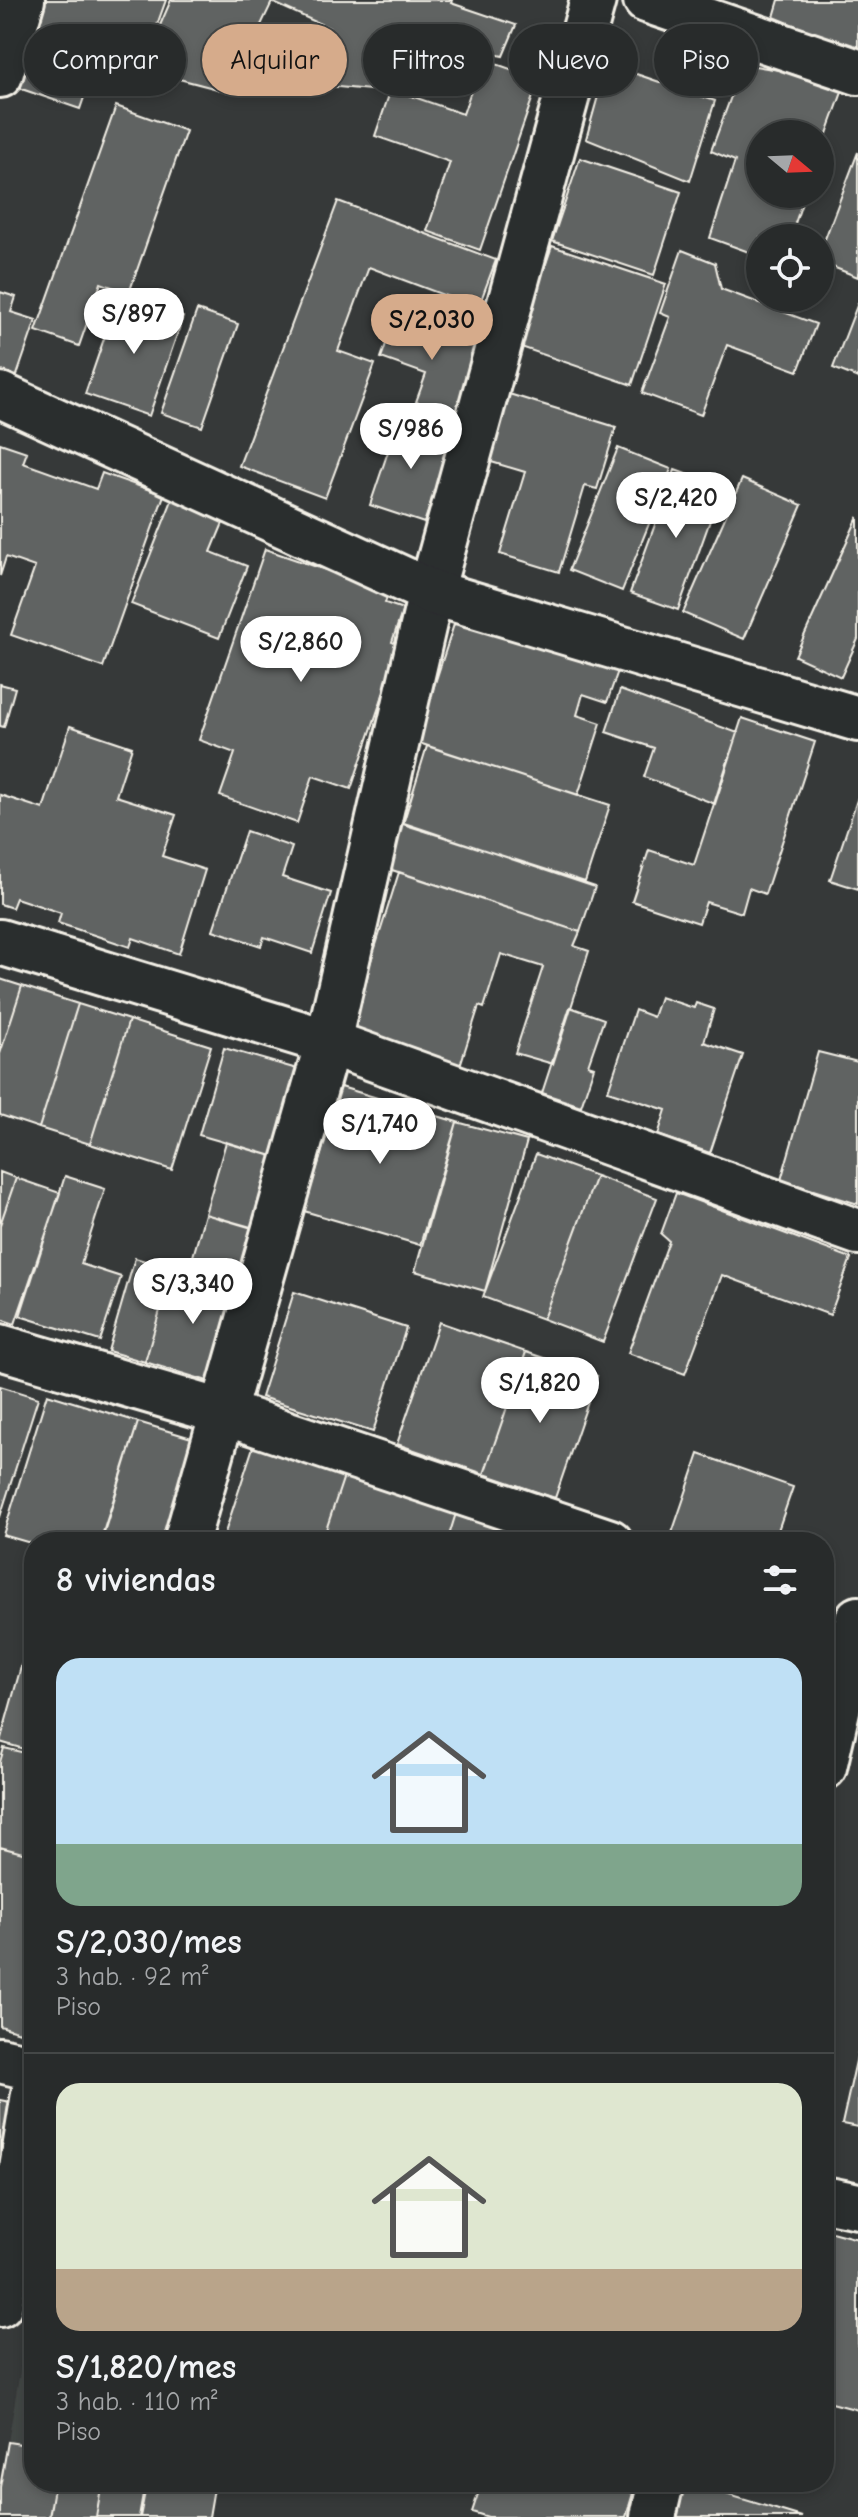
<!DOCTYPE html>
<html lang="es">
<head>
<meta charset="utf-8">
<style>
	body { margin:0; font-family:"Comic Neue",sans-serif; background:#343737; color:#f1f3f6; height:100vh; display:flex; flex-direction:column; font-size:30px; white-space:nowrap }
	* { box-sizing:border-box; margin:0 }
	p { font-size:26px; color:#a5a7a9 }
	.icon { flex:none; width:44px; height:44px; fill:none; stroke:currentColor; stroke-width:2; stroke-linecap:round; stroke-linejoin:round }
	.map { position:relative; flex:1; overflow:hidden }
	.sheet { position:absolute; left:24px; top:1532px; width:810px; height:960px; display:flex; flex-direction:column; background:#282b2b; border-radius:32px; box-shadow:0 4px 12px #0003,0 0 0 2px #444747 }
	.sheet>* { flex:none }
	.top-card { position:absolute; left:24px; top:24px; width:810px; height:72px; display:flex; gap:16px }
	.needle { width:52px; rotate:109deg }
	.buttons { position:absolute; left:746px; top:120px; display:grid; gap:16px }
	.buttons a { display:grid; place-items:center; width:88px; height:88px; border-radius:50%; background:#282b2b; box-shadow:0 4px 12px #0003,0 0 0 2px #444747; font-size:40px }
	.price { position:absolute; translate:-50% -68px; padding:0 18px; border-radius:28px; background:#fff; color:#222; font-size:26px; line-height:52px; filter:drop-shadow(0 2px 4px #0008) }
	.price::after { content:''; position:absolute; left:50%; top:48px; width:24px; height:18px; margin-left:-12px; background:inherit; clip-path:polygon(0 0,100% 0,50% 100%) }
	.price.active { background:#d6ab8b; color:#111 }
	ul { padding:0; list-style:none }
	li { display:grid; align-content:center; gap:16px; height:424px; padding:0 32px }
	li+li { border-top:2px solid #444747 }
	li span { display:grid; place-items:center; height:248px; border-radius:24px; color:#555 }
	li>.icon { margin-inline-start:auto }
	span .icon { width:144px; height:144px; fill:#fffc; stroke-width:1 }
	li b { font-size:34px }
	h2 { display:flex; justify-content:space-between; align-items:center; height:96px; padding:0 32px; font-size:34px }
	.chip { padding:0 28px; border-radius:36px; background:#282b2b; box-shadow:0 4px 12px #0003,0 0 0 2px #444747; font-size:28px; line-height:72px }
	.chip.active { background:#d6ab8b; color:#111 }
	.map>svg:first-child { display:block }
</style>
</head>
<body>
<div class="map">
<svg width="858" height="2517" viewBox="0 0 858 2517">
	<rect width="100%" height="100%" fill="#363939"/>
	<filter id="ink" filterUnits="userSpaceOnUse"><feTurbulence type="fractalNoise" baseFrequency=".0125" numOctaves="2"/><feDisplacementMap in="SourceGraphic" scale="16" xChannelSelector="R" yChannelSelector="G"/><feConvolveMatrix kernelMatrix="1 2 1 2 8 2 1 2 1" color-interpolation-filters="sRGB"/></filter>
	<g filter="url(#ink)">
		<path fill="#434645" d="M34,2289v157l-26,-4z"/>
		<path fill="#616362" stroke="#f4f1e8" stroke-width="2" d="M34,0h132l-25,69 -40,-21 -21,61 -73,-25z
			M171,0h281l-1,3 65,22 -13,31 -48,-10 -52,47 -109,-10 35,-55 -57,-26 -43,90 -88,-23z
			M779,0h79v51l-84,-34z
			M482,59l57,20 -59,171 -53,-19 23,-69 -75,-26 16,-47 72,25z
			M607,64l108,37 -25,80 -104,-42z
			M743,64l103,17 -26,72v-19h-60v60h45l-15,44h-30v18l-50,-18 25,-77 -24,-10z
			M116,106l70,25 -57,162 -28,-10 -22,63 -43,-15z
			M858,152v125l-38,-15v-10z
			M580,158l101,34 -27,83 -102,-34z
			M338,201l158,59 -18,48 -109,-41 -31,84 37,13 -50,134 -86,-32z
			M552,246l114,38 -34,101 -114,-39z
			M682,250l33,13 6,26 95,35 -18,47 -71,-26 -26,70 -59,-22 28,-76 -10,-4z
			M0,292l16,5 -5,15 25,8 -21,61 -15,-6z
			M119,295l64,22 -34,99 -64,-22z
			M858,303v75l-25,-10z
			M197,310l41,14 -36,103 -41,-14z
			M396,316l82,28 -23,72 -39,-14 10,-28 -45,-16z
			M509,394l107,33 -19,62 -12,-3 -26,86 -59,-18 25,-82 -37,-11z
			M399,419l54,19 -29,85 -54,-18z
			M0,443l27,9 -4,11 73,26 6,-16 62,22 -61,172 -92,-32 24,-68 -29,-10 -6,19z
			M618,448l53,21 -49,122 -53,-21z
			M675,470l47,17 -44,123 -48,-17z
			M742,479l60,26 -58,134 -61,-26z
			M176,490l52,21 -17,41 36,14 -28,72 -88,-34z
			M858,517v122l-17,38 -46,-21z
			M265,549l124,43 -4,11 18,6 -11,33 8,3 -49,144 -38,-13 -16,47 -77,-27 15,-43 -36,-13z
			M457,615l162,53 -12,34 -24,-8 -6,21 24,8 -23,72 -162,-53z
			M0,684l15,4 -11,39 -4,-1z
			M620,690l118,43 -23,71 -71,-27 10,-29 -48,-16z
			M742,718l73,24 -50,152 -16,-6 -7,25 -36,-11 -7,21 -67,-22 17,-51 45,15z
			M70,726l62,21 -16,49 60,19 -14,41 43,14 -26,84 -46,-16 -3,9 -72,-24 3,-10 -45,-15 -4,10 -12,-4v-109l43,14z
			M427,746l183,59 -25,77 -182,-58z
			M858,797v92l-28,-9z
			M401,822l194,65 -15,45 -194,-64z
			M246,831l46,16 -10,30 49,16 -19,60 -48,-16 -3,9 -48,-16z
			M399,872l181,60 -6,14 15,5 -36,113 -38,-11 28,-86 -42,-13 -17,54 -5,-2 -21,66 -111,-35z
			M0,979l22,7 -22,68z
			M22,986l56,18 -39,124 -39,-13v-61z
			M660,997l34,11 2,-5 18,6 -10,33 39,13 -33,98 -52,-18 8,-25 -58,-19 27,-81 18,7z
			M78,1004l51,16 -39,124 -51,-16z
			M570,1007l34,12 -16,46 6,2 -13,39 -39,-13z
			M129,1020l82,26 -39,124 -82,-26z
			M224,1048l80,23 -25,87 -80,-23z
			M818,1052l40,10v142l-77,-24z
			M341,1087l116,35 -37,123 -116,-34z
			M457,1122l70,19 -42,150 -70,-20z
			M226,1142l53,16 -21,71 -53,-15z
			M536,1154l60,22 -53,143 -60,-22z
			M0,1172l16,6 -16,47z
			M65,1176l40,13 -24,75 40,13 -21,64 -80,-25z
			M596,1176l61,22 -54,144 -60,-23z
			M16,1178l44,15 -45,131 -15,-5v-94z
			M676,1193l175,65 -21,57 -108,-40 -37,99 -57,-21 41,-112 -8,-7z
			M205,1214l54,16 -17,59 -54,-15z
			M135,1258l37,11 -27,93 -37,-11z
			M172,1269l70,20 -28,94 -69,-21z
			M294,1292l112,36 -33,104 -112,-35z
			M439,1322l87,30 -42,122 -87,-30z
			M526,1352l71,24 -42,122 -71,-24z
			M0,1386l38,12 -38,119z
			M47,1394l91,28 -38,120h-66v2l-31,-9z
			M138,1422l57,17 -31,103h-63z
			M254,1444l91,29 -23,69h-100z
			M699,1454l94,33 -19,55h-75l-27,-9z
			M345,1473l112,37 -10,32h-125z
			M457,1510l79,24 -3,8h-86z
			M34,1620v132l-34,-10z
			M4,1748l30,7v101l-34,-9v-85z
			M0,1847l34,9v128l-14,48 -20,-6z
			M858,2052v75l-16,-3z
			M0,2100l15,3 -15,83z
			M824,2230l34,9v171l-34,-9z
			M8,2442l26,4v36h21l-6,35h-49v-30z
			M55,2482h47l-6,35h-47z
			M102,2482h43l-6,35h-43z
			M147,2482h68l-6,35h-69z
			M482,2482h115l36,11 -7,24h-138l-16,-5z
			M684,2482h2l116,35h-126z"/>
		<g fill="none" stroke-linecap="round" stroke-linejoin="round">
			<defs>
				<path id="minor" d="M646,0l212,72
					M0,75l22,-75
					M0,942l328,100 530,190
					M0,1347l222,65 388,130
					M186,1542l142,-500 103,-450 162,-592
					M824,1767l34,-148
					M0,2060l34,8
					M824,2199l34,7
					M0,2304l34,-210
					M653,2517l8,-35"/>
				<path id="tertiary" d="M0,395l431,197 427,127"/>
			</defs>
			<use href="#minor" stroke="#f4f1e8" stroke-width="50"/>
			<use href="#tertiary" stroke="#f4f1e8" stroke-width="50"/>
			<use href="#minor" stroke="#2a2d2e" stroke-width="44"/>
			<use href="#tertiary" stroke="#2a2d2e" stroke-width="44"/>
		</g>
	</g>
</svg>
<div class="buttons">
<a><svg class="needle" viewBox="-14 -14 28 28"><path d="M0-13l5 13h-10z" fill="#e53935"/><path d="M0 13l5-13h-10z" fill="#a5a7a9"/></svg></a>
<a><svg class="icon" aria-label="locate" viewBox="0 0 24 24"><circle cx="12" cy="12" r="6"/><path d="M12 2v4M12 18v4M2 12h4M18 12h4"/></svg></a>
</div>
<b class="price" style="left:134px;top:356px">S/897</b>
<b class="price active" style="left:432px;top:362px">S/2,030</b>
<b class="price" style="left:411px;top:471px">S/986</b>
<b class="price" style="left:676px;top:540px">S/2,420</b>
<b class="price" style="left:301px;top:684px">S/2,860</b>
<b class="price" style="left:380px;top:1166px">S/1,740</b>
<b class="price" style="left:193px;top:1326px">S/3,340</b>
<b class="price" style="left:540px;top:1425px">S/1,820</b>
<div class="top-card">
<a class="chip">Comprar</a>
<a class="chip active">Alquilar</a>
<a class="chip">Filtros</a>
<a class="chip">Nuevo</a>
<a class="chip">Piso</a>
</div>
<section class="sheet">
<h2>8 viviendas<svg class="icon" aria-label="filters" viewBox="0 0 24 24"><path d="M4 7h16M4 17h16"/><circle cx="9" cy="7" r="2"/><circle cx="15" cy="17" r="2"/></svg></h2>
<ul>
<li><span style="background:linear-gradient(#bfe0f5 75%,#7fa58c 0)"><svg class="icon" aria-label="home" viewBox="0 0 24 24"><path d="M3 11l9-7 9 7M6 9v11h12V9"/></svg></span><div><b>S/2,030/mes</b><p>3 hab. · 92 m²</p><p>Piso</p></div></li>
<li><span style="background:linear-gradient(#dfe7d0 75%,#b9a48a 0)"><svg class="icon" aria-label="home" viewBox="0 0 24 24"><path d="M3 11l9-7 9 7M6 9v11h12V9"/></svg></span><div><b>S/1,820/mes</b><p>3 hab. · 110 m²</p><p>Piso</p></div></li>
</ul>
</section>
</div>
</body>
</html>
